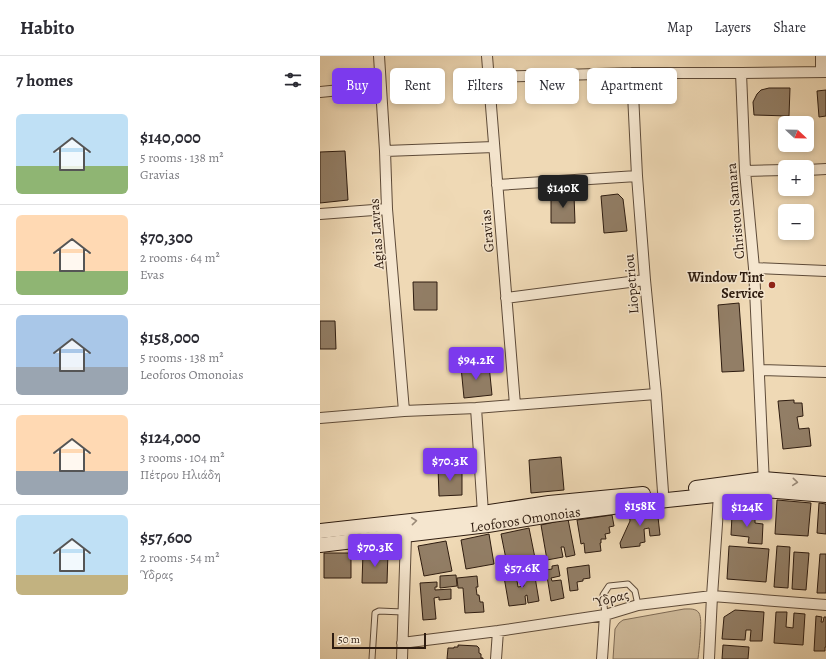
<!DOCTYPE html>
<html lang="en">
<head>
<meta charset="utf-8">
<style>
	body { margin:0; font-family:Alegreya,serif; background:#f2f2f3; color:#2b2b33; height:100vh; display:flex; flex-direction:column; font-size:15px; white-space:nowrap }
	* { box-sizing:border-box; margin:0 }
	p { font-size:13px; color:#7c7c81 }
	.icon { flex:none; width:22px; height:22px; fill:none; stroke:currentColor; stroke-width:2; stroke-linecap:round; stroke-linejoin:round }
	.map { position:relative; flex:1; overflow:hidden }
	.details { display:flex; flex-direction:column; background:#fff; width:320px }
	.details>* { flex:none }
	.top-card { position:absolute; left:12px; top:12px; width:380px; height:36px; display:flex; gap:8px }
	.needle { width:26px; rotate:112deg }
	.fabs { position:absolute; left:458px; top:60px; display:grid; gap:8px }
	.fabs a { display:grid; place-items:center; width:36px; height:36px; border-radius:6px; background:#fff; box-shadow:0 2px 6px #0003; font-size:20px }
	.scale { position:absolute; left:12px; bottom:10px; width:94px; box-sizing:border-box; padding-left:4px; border:2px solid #2e1c10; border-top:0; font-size:11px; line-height:14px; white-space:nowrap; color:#2e1c10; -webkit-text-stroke:3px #f5e6cf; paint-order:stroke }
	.price { position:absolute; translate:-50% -34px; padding:0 9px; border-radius:4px; background:#7c3aed; color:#fff; font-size:13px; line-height:26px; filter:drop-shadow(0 1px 2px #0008) }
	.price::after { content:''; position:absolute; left:50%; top:24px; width:12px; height:9px; margin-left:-6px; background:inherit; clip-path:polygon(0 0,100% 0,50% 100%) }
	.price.current { background:#222; color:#fff }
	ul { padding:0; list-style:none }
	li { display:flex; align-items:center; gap:12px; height:100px; padding:0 16px }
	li+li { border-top:1px solid #e1e1e2 }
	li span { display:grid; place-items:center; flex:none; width:112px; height:80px; border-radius:6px; color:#555 }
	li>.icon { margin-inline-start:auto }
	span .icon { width:48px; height:48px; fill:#fffc; stroke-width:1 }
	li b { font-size:17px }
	h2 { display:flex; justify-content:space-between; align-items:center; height:48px; padding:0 16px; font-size:17px }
	.tag { padding:0 14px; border-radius:6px; background:#fff; box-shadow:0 2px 6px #0003; font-size:14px; line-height:36px }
	.tag.current { background:#7c3aed; color:#fff }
	header { display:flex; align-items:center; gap:24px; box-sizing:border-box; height:56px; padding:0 20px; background:#fff; border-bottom:1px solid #e1e1e2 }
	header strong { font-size:19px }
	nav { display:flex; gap:22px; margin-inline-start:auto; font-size:14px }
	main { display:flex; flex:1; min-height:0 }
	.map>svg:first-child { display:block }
</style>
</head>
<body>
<header>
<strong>Habito</strong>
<nav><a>Map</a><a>Layers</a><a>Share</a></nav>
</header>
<main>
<section class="details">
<h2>7 homes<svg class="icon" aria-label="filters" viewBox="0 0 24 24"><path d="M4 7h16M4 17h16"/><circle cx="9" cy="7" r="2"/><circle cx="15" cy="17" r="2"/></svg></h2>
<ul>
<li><span style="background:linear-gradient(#bfe0f5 65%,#8fb573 0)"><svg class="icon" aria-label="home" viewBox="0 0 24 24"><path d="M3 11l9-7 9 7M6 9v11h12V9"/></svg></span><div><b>$140,000</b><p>5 rooms · 138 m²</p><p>Gravias</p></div></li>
<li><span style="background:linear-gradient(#ffd9b3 70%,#8fb573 0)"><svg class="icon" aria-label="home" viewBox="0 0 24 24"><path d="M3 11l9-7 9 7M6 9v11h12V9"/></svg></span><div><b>$70,300</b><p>2 rooms · 64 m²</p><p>Evas</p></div></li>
<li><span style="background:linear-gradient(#a9c7e8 65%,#9aa5b1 0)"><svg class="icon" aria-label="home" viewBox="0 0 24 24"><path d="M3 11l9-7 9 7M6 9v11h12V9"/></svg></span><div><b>$158,000</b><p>5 rooms · 138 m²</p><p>Leoforos Omonoias</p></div></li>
<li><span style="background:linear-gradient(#ffd9b3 70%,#9aa5b1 0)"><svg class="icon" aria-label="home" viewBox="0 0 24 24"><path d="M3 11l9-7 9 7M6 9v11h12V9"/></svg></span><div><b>$124,000</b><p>3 rooms · 104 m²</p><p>Πέτρου Ηλιάδη</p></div></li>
<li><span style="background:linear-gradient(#bfe0f5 75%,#c2b280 0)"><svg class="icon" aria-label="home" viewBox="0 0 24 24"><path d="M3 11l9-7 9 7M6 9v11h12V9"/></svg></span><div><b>$57,600</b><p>2 rooms · 54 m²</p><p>Ύδρας</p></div></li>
</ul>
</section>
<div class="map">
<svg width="506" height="603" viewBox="0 0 506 603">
	<rect width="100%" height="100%" fill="#efd9b5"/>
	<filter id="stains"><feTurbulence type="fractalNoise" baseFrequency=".005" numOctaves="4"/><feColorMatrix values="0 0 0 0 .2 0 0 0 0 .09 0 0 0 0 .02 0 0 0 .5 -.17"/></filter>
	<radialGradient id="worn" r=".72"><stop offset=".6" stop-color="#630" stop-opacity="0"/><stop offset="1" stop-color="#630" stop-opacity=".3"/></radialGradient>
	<path fill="#ceb999" stroke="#7e6a54" d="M364,553c5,0 12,-1 15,4 4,6 0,37 -1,46h-85l2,-30 4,-6 4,-3z"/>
	<path fill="#927e66" stroke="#2e1c10" d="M449,32h21l-1,28 -35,-1 -1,-13 4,-8 4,-4z
		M506,34v26l-7,1 -2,-26z
		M25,95l3,49 -28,3v-51z
		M298,138l5,5 4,32 -23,2 -3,-37z
		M254,139l1,28h-24v-27z
		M93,226h24v28h-23z
		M419,247l5,68 -22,1 -4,-67z
		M0,265h15l1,28h-16z
		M169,309l3,30 -28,3 -3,-31z
		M474,344v3h8l1,13 -6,1 2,12 10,-1 2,18 -28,3 -5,-48z
		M241,401l3,33 -33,3 -2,-33z
		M118,412h24v27l-23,1z
		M419,444l25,2 -1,15 -31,-2 1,-10z
		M457,444l34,3 -3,33 -33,-2z
		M499,447l7,1v30l-9,-1z
		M337,452l3,27 -10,1 -1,-8 -5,1 1,13 -5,1v3l-19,2 -1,-5 10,-22 -1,-10z
		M292,459l2,11 -5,1 1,6 -5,1 1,5h-5v4h-1l1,8 -16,2 -1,-10 -3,1 -4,-24z
		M412,459l23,1v7l8,1 -1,20 -14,-1 1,-6 -18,-2z
		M248,463l7,36 -9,2 -2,-10h-3l2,10 -16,3 -6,-35z
		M209,472l6,30 -28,6 -6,-30z
		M169,478l5,30 -28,5 -5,-29z
		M126,485l6,30 -28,5 -6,-30z
		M409,490l40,3 -3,33 -39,-3z
		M457,490l13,1 -2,41 -14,-1z
		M43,496h25l-1,31h-25z
		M474,496l15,1 -3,37 -14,-1z
		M4,497h27v25h-27z
		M500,498h6v39h-9z
		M238,509l2,11 -9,2 1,3 9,-1 3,18 -13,3 -5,-31 6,-1v-3z
		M269,509l1,13 -7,1v2l-6,1 1,8 -8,1 -3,-23z
		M214,515l5,30 -11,2 -1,-8 -2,1 1,8 -17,2 -5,-29 12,-3 2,13 6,-1 -2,-13z
		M136,519l1,11 -17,2v-12z
		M157,520l1,11h-2l1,8h2l1,7h3l1,10 -19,1 -2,-25h-5l-1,-10z
		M117,526v5h-2v3l16,-1v10l-12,1v-3l-5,1 2,21 -13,1 -3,-37z
		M415,554l29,2 -2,29h-12l1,-11h-5l-1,10 -23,-1 2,-22z
		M456,556h11l-1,15 7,1 1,-15 11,1 -2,31 -29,-2z
		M496,560l6,1 -1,5h2l1,-5h2v30h-1v4h-11z
		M138,589l19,1 2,2v5l2,1v4h2v1h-36l1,-11h6v-1h4z
		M403,589l26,2 -1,12h-26z"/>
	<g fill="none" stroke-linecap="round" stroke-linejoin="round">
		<defs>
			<path id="service" d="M285,559l-2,-20 6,-9 19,-2 7,7 3,14
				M52,603l3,-46 4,-2 24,1"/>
			<path id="minor" d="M59,0l6,95 2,58 17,202
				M167,0l28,349
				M501,0v16
				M312,17l5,103 8,104 11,114 7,98
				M421,17l4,98 9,97 10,216
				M168,21l144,-4h109l85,-1
				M0,36l60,-6
				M65,95l109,-4
				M487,114l19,-1
				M425,115l40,-1
				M177,129l140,-9
				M0,158l67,-5
				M434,212l72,3
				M186,242l139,-18
				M439,314l67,2
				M156,352l7,105
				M0,362l84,-7 72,-3 180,-14
				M82,587l96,-12 107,-16 33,-10 74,-9 114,9
				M82,603l4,-123
				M176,603l2,-28
				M282,603l3,-44
				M389,603l3,-63 7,-101"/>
			<g id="secondary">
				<path d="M376,432l67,-9 63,5"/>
				<path d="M0,475l163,-18 66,-10 94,-9"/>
				<path id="s1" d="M0,489l168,-20 63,-10 116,-15 97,-10 62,5"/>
			</g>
		</defs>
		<use href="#service" stroke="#5e4b39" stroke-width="7"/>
		<use href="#minor" stroke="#5e4b39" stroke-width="12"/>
		<use href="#secondary" stroke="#2e1c10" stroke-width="16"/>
		<use href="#service" stroke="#f5e6cf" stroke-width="5"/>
		<use href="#minor" stroke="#f5e6cf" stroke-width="10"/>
		<use href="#secondary" stroke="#f5e6cf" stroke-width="14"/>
	</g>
	<defs><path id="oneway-chevron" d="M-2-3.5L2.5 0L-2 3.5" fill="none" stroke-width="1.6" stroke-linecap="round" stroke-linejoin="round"/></defs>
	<g stroke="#9b8b79">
		<use href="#oneway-chevron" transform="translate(475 426) rotate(5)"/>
		<use href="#oneway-chevron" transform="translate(94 465) rotate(-6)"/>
	</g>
	<circle fill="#8f2418" stroke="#f5e6cf" stroke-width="1.5" cx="452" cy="229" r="4"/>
	<g text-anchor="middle" stroke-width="3" stroke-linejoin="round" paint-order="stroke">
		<g font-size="14" fill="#2e1c10" stroke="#f5e6cf">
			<text transform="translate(415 155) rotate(-95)" y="5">Christou Samara</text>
			<text transform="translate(167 175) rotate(-95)" y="5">Gravias</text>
			<text transform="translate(56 178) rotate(-94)" y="5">Agias Lavras</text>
			<text transform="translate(311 228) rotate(-95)" y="5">Liopetriou</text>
			<text dy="5" stroke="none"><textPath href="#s1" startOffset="207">Leoforos Omonoias</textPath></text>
			<text transform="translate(291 542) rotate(-14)" y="5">Ύδρας</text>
		</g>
		<g font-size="14" font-weight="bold" fill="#2e1c10" stroke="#f5e6cf" text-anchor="end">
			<text x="444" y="226">Window Tint<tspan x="444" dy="16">Service</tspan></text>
		</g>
	</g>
	<rect width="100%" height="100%" filter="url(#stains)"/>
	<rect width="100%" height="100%" fill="url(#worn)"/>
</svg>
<div class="fabs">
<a><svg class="needle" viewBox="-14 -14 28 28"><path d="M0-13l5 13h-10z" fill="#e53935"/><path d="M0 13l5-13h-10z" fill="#7c7c81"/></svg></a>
<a>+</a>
<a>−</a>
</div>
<div class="scale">50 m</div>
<b class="price current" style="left:243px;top:153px">$140K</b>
<b class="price" style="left:156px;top:325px">$94.2K</b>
<b class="price" style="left:130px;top:426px">$70.3K</b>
<b class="price" style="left:320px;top:471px">$158K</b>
<b class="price" style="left:427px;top:472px">$124K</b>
<b class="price" style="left:55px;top:512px">$70.3K</b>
<b class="price" style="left:202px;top:533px">$57.6K</b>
<div class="top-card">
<a class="tag current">Buy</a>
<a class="tag">Rent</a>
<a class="tag">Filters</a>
<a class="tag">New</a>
<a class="tag">Apartment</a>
</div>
</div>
</main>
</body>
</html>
